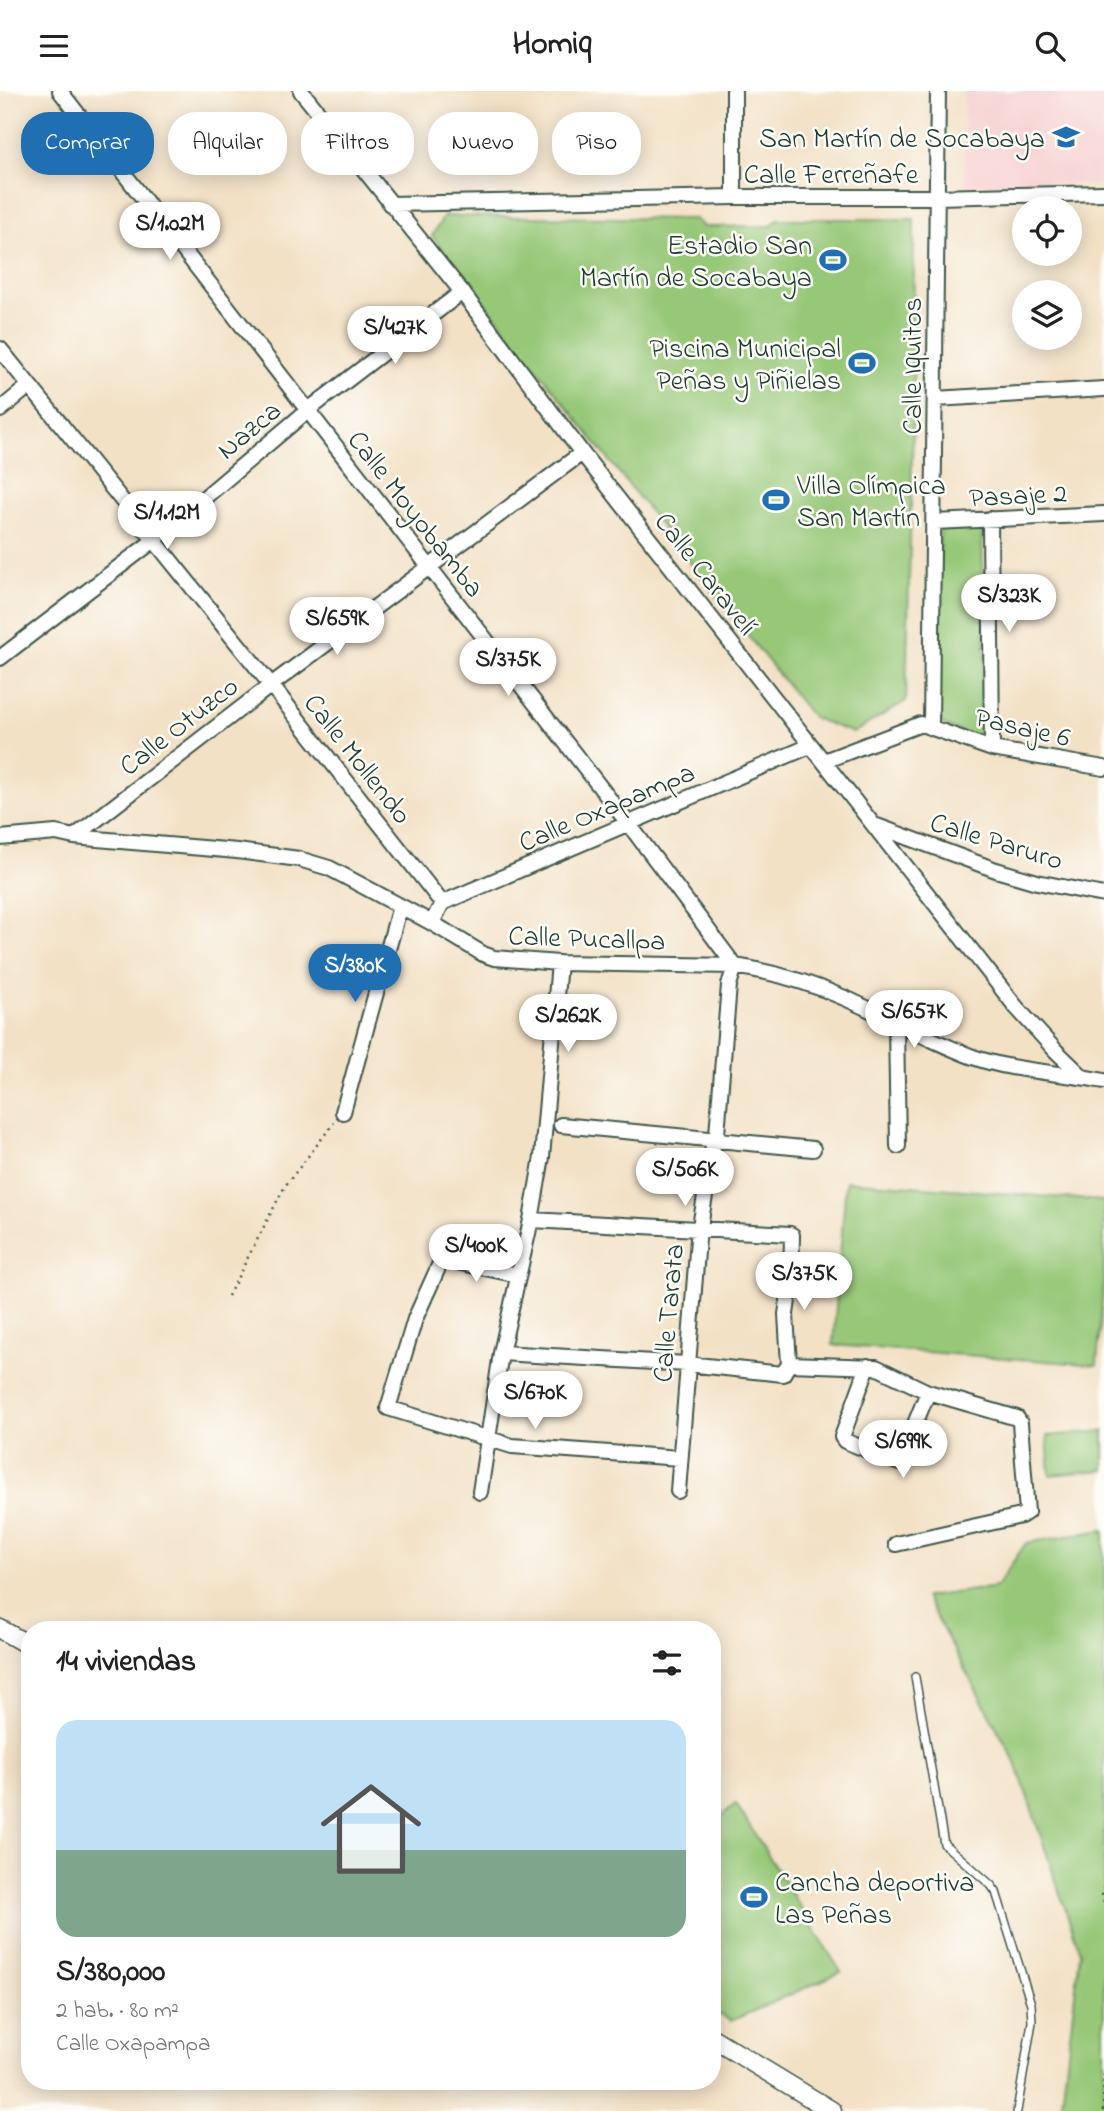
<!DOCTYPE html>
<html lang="es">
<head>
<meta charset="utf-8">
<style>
	body { margin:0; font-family:"Indie Flower",sans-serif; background:#f6f6f6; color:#222; height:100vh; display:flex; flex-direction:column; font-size:26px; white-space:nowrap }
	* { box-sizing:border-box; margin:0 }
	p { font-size:23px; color:#767676 }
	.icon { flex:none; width:38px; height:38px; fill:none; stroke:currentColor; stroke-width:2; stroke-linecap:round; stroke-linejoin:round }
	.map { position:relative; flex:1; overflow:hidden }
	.details { position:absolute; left:21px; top:1530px; width:700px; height:469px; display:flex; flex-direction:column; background:#fff; border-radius:28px; box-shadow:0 4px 18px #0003 }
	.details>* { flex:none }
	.banner { position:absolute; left:21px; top:21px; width:700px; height:63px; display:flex; gap:14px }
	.fabs { position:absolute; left:1012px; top:105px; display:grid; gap:14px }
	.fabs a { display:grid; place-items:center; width:70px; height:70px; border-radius:50%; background:#fff; box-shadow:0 4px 18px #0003; font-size:35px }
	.price { position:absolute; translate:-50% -60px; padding:0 16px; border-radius:24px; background:#fff; color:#222; font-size:23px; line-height:46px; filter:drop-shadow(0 2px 4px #0008) }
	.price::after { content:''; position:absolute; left:50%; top:42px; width:21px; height:16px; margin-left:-10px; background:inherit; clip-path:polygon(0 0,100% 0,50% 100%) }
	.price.on { background:#1f6fb2; color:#fff }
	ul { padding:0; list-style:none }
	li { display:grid; align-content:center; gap:14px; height:371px; padding:0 35px }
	li span { display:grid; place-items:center; height:217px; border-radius:21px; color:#555 }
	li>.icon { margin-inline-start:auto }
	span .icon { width:126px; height:126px; fill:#fffc; stroke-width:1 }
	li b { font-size:30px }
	h2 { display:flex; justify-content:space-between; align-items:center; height:84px; padding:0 35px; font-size:30px }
	.pill { padding:0 24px; border-radius:28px; background:#fff; box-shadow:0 4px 18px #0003; font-size:24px; line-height:63px }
	.pill.on { background:#1f6fb2; color:#fff }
	header { display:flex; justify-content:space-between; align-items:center; height:91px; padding:0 35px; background:#fff; font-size:32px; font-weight:700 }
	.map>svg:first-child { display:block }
</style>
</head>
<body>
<header><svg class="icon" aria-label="menu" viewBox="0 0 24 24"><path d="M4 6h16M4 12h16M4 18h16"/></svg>Homiq<svg class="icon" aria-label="search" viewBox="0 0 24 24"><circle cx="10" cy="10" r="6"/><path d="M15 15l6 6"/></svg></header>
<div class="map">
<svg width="1104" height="2020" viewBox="0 0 1104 2020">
	<rect width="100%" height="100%" fill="#fdfcf7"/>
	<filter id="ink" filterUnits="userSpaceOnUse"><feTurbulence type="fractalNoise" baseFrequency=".0143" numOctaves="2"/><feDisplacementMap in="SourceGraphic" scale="14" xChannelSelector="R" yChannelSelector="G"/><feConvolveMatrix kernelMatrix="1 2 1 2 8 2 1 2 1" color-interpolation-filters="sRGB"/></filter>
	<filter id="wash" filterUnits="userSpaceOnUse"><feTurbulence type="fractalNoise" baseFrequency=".00686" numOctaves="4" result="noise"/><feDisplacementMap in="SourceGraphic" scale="28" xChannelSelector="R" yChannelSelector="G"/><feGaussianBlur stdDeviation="1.57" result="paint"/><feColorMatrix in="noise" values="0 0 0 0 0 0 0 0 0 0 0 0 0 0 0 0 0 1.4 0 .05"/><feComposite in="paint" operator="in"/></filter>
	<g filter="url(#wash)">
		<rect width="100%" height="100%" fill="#f3e1c6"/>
		<path fill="#f7cfd0" d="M964,0h140v93l-139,1z"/>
		<path fill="#97c878" stroke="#5b8256" stroke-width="2" d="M444,125l252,3 7,8 68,-1 7,-7h136l-1,204 -7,278 -53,32 -40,-15 -381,-482z
			M979,434l3,4 5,213 -44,-17 -5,-11 2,-183 3,-4z
			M846,1090l258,20v78l-7,86 -264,-20z
			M1104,1340v39l-54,5 -3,-39z
			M1104,1439v581h-43l19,-159 -64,-189 -91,-166 71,-10 30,-44z
			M736,1713l105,168 -110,49 -19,-10v-188z"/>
	</g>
	<g filter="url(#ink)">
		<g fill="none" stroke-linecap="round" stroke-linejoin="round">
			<defs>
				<path id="service" d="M915,1586l29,167 47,41 5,7 35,112 1,18 -15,89"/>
				<path id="minor" d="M60,0l568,732 107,143
					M301,0l161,201 120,161 434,554 40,44 27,26
					M734,106v-106
					M390,113l344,-7h203l167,-4
					M0,258l271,336 171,218
					M935,308l169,-10
					M0,319l29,-24
					M990,428l2,230
					M935,431l169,-8
					M0,567l153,-117 154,-130 155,-119
					M931,635l7,-635
					M824,670l97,-37 71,25 112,19
					M877,735l119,44 41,12 67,13
					M74,746l197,-152 311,-232
					M0,747l56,-5 18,4 163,14 62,8 30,9 19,10 84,45 51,31 11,4 65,5 176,3c38,6 76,17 112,33 42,19 83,42 126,58 42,15 87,15 131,24
					M432,832l10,-20 368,-157
					M896,932l2,123
					M343,1021l57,-206
					M561,1034l252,24
					M518,1184l-76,-16 -27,60 -27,89 124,38 168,12
					M501,1262l186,11 96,10 6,-10 -3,-50 5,-33 1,-46 -2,-1 -259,-14
					M789,1273l87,3 52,25 89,26 3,5 7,89 -6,4 -125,28
					M868,1275l-26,71 3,4 54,22 29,-71
					M678,1400l20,-252 16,-99 3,-6 12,-149 6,-19
					M480,1401l21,-139 30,-133 11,-63 17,-194"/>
				<path id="tertiary" d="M0,1538l30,17
					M712,1947l120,73"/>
			</defs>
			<use href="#service" stroke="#3f564a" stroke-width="10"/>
			<use href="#minor" stroke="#3f564a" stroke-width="18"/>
			<use href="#tertiary" stroke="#3f564a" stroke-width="21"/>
			<path stroke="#3f564a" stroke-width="2.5" stroke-dasharray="2 5" stroke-linecap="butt" d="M228,1205l57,-110 49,-63
				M1104,1796l-2,7 2,9
				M1103,2020l1,-39"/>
			<use href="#service" stroke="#fff" stroke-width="7"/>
			<use href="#minor" stroke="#fff" stroke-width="14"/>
			<use href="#tertiary" stroke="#fff" stroke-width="18"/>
		</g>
	</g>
	<defs>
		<symbol id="school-bare" viewBox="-9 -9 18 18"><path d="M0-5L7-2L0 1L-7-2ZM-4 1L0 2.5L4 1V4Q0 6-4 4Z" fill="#1f6fb2" stroke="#fdfcf7" stroke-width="2.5" paint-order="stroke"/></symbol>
		<symbol id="stadium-bare" viewBox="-9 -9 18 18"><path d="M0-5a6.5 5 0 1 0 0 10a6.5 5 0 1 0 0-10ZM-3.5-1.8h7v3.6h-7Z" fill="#1f6fb2" stroke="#fdfcf7" stroke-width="2.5" paint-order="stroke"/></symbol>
	</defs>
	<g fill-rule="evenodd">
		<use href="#school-bare" x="1047" y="27" width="38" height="38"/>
		<use href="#stadium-bare" x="814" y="150" width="38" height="38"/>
		<use href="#stadium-bare" x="843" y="253" width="38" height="38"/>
		<use href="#stadium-bare" x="757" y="390" width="38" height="38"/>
		<use href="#stadium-bare" x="735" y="1787" width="38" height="38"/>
	</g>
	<g text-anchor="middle" stroke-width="5" stroke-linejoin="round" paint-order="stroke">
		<g font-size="28" fill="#1f3d34" stroke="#fdfcf7" text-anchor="end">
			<text x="1045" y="56">San Martín de Socabaya</text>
			<text x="812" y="163">Estadio San<tspan x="812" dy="32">Martín de Socabaya</tspan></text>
			<text x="841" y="266">Piscina Municipal<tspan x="841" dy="32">Peñas y Piñielas</tspan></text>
			<text x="797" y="403" text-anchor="start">Villa Olímpica<tspan x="797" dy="32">San Martín</tspan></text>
			<text x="775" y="1800" text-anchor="start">Cancha deportiva<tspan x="775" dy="32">Las Peñas</tspan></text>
		</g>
		<g font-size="28" fill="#1f3d34" stroke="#fdfcf7">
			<text x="831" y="92">Calle Ferreñafe</text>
			<text transform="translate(911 275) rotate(-90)" y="10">Calle Iquitos</text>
			<text transform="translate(248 338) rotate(-40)" y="10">Nazca</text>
			<text transform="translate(1018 403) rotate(-3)" y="10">Pasaje 2</text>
			<text transform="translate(417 422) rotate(52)" y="10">Calle Moyobamba</text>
			<text transform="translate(707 482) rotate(52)" y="10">Calle Caravelí</text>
			<text transform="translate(178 634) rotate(-38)" y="10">Calle Otuzco</text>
			<text transform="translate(1023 635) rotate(13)" y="10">Pasaje 6</text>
			<text transform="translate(359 667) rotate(52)" y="10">Calle Mollendo</text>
			<text transform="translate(606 715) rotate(-23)" y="10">Calle Oxapampa</text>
			<text transform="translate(997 749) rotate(17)" y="10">Calle Paruro</text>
			<text transform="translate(587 846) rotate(2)" y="10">Calle Pucallpa</text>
			<text transform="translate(667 1222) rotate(-85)" y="10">Calle Tarata</text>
		</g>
	</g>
</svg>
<div class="fabs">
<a><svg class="icon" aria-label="locate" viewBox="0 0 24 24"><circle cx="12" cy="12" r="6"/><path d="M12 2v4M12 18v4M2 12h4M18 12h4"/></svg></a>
<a><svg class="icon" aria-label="layers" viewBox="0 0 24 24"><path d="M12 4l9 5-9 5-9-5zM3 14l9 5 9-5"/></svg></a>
</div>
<b class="price" style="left:170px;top:171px">S/1.02M</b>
<b class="price" style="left:395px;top:275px">S/427K</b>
<b class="price" style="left:167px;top:460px">S/1.12M</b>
<b class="price" style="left:1009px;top:543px">S/323K</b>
<b class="price" style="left:337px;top:566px">S/659K</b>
<b class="price" style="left:508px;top:607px">S/375K</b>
<b class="price on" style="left:355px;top:913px">S/380K</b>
<b class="price" style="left:914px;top:959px">S/657K</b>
<b class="price" style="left:568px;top:963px">S/262K</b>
<b class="price" style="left:685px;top:1117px">S/506K</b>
<b class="price" style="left:476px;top:1193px">S/400K</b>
<b class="price" style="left:804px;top:1221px">S/375K</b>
<b class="price" style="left:535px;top:1340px">S/670K</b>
<b class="price" style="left:903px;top:1389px">S/699K</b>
<div class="banner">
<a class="pill on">Comprar</a>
<a class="pill">Alquilar</a>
<a class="pill">Filtros</a>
<a class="pill">Nuevo</a>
<a class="pill">Piso</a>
</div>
<section class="details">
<h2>14 viviendas<svg class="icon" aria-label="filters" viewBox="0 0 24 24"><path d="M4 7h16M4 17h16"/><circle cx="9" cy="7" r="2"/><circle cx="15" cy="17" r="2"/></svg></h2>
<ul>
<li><span style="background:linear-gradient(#bfe0f5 60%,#7fa58c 0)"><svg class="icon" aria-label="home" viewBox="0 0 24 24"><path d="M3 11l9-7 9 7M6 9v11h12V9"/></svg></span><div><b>S/380,000</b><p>2 hab. · 80 m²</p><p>Calle Oxapampa</p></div></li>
</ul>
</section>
</div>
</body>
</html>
